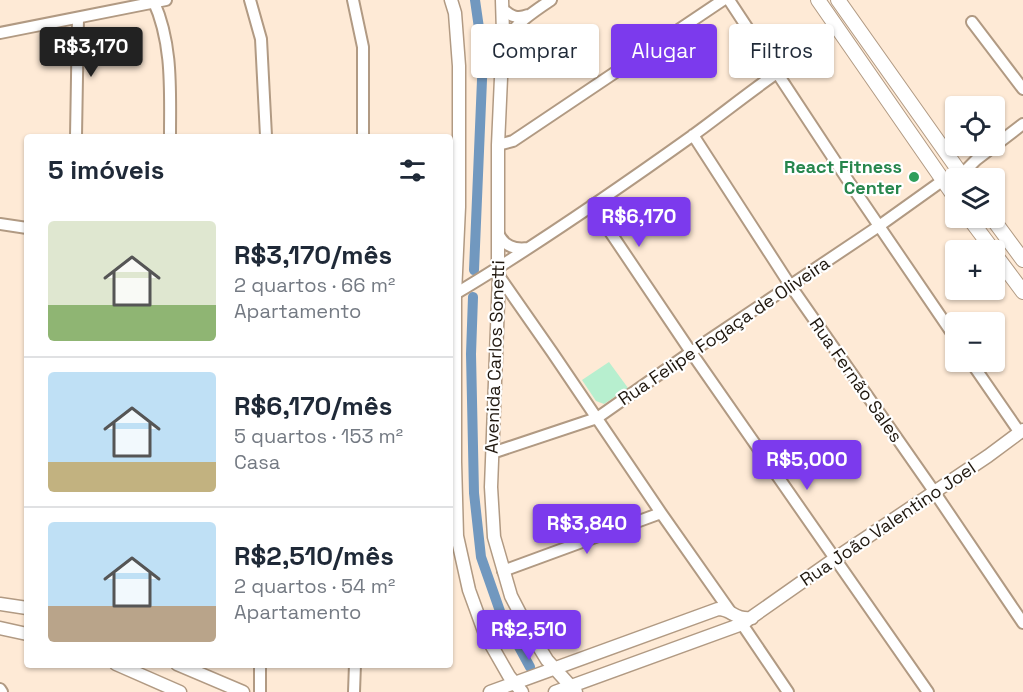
<!DOCTYPE html>
<html lang="pt">
<head>
<meta charset="utf-8">
<style>
	body { margin:0; font-family:"Space Grotesk",sans-serif; background:#f6f6f7; color:#1f2937; height:100vh; display:flex; flex-direction:column; font-size:22px; white-space:nowrap }
	* { box-sizing:border-box; margin:0 }
	p { font-size:20px; color:#747a83 }
	.icon { flex:none; width:33px; height:33px; fill:none; stroke:currentColor; stroke-width:2; stroke-linecap:round; stroke-linejoin:round }
	.map { position:relative; flex:1; overflow:hidden }
	.panel { position:absolute; left:24px; top:134px; width:429px; height:534px; display:flex; flex-direction:column; background:#fff; border-radius:6px; box-shadow:0 2px 4px #0004 }
	.panel>* { flex:none }
	.banner { position:absolute; left:471px; top:24px; width:462px; height:54px; display:flex; gap:12px }
	.fabs { position:absolute; left:945px; top:96px; display:grid; gap:12px }
	.fabs a { display:grid; place-items:center; width:60px; height:60px; border-radius:6px; background:#fff; box-shadow:0 2px 4px #0004; font-size:30px }
	.price { position:absolute; translate:-50% -51px; padding:0 14px; border-radius:6px; background:#7c3aed; color:#fff; font-size:20px; line-height:39px; filter:drop-shadow(0 2px 3px #0008) }
	.price::after { content:''; position:absolute; left:50%; top:36px; width:18px; height:14px; margin-left:-9px; background:inherit; clip-path:polygon(0 0,100% 0,50% 100%) }
	.price.current { background:#222; color:#fff }
	ul { padding:0; list-style:none }
	li { display:flex; align-items:center; gap:18px; height:150px; padding:0 24px }
	li+li { border-top:2px solid #e0e1e3 }
	li span { display:grid; place-items:center; flex:none; width:168px; height:120px; border-radius:6px; color:#555 }
	li>.icon { margin-inline-start:auto }
	span .icon { width:72px; height:72px; fill:#fffc; stroke-width:1 }
	li b { font-size:26px }
	h2 { display:flex; justify-content:space-between; align-items:center; height:72px; padding:0 24px; font-size:26px }
	.pill { padding:0 21px; border-radius:6px; background:#fff; box-shadow:0 2px 4px #0004; font-size:21px; line-height:54px }
	.pill.current { background:#7c3aed; color:#fff }
	.map>svg:first-child { display:block }
</style>
</head>
<body>
<div class="map">
<svg width="1023" height="692" viewBox="0 0 1023 692">
	<rect width="100%" height="100%" fill="#feead6"/>
	<path fill="#b7efcf" d="M609,362l19,26 -24,16 -8,-3 -14,-21z"/>
	<g fill="none" stroke-linecap="round" stroke-linejoin="round">
		<path stroke="#7198bf" stroke-width="10" d="M474,270l9,-214 -8,-56
			M473,297l-2,57 3,139 7,64 20,57 29,53"/>
		<defs>
			<path id="minor" d="M153,0c20,43 17,91 17,136
				M250,0l11,39 5,97
				M353,0l10,47v89
				M729,0l118,179 109,160
				M503,9c8,8 15,10 25,6
				M972,22l51,67
				M0,33l166,-33
				M503,43c12,-19 30,-31 48,-43
				M693,135l97,150 141,202 92,136
				M76,136l2,-118
				M498,145l15,-4 210,-141
				M965,178l2,-9 9,-9 47,-36
				M592,205l99,147 237,340
				M0,224l27,4
				M498,233c6,13 16,17 30,15
				M499,276l53,76 109,161 71,101
				M450,295l5,-1c82,-49 160,-103 237,-158 29,-21 56,-43 85,-63
				M971,362l49,71
				M492,453l105,-35 94,-66 188,-126 63,-45
				M503,571l158,-58
				M742,624l46,68
				M260,664v28
				M0,689l2,3
				M354,692l1,-28"/>
			<path id="tertiary" d="M451,0l4,13 4,53v141l-4,87v168l2,74 12,54 16,44 24,42 13,16
				M502,0l1,33 -5,112v123l1,8 -8,211 3,50 17,59 17,33 19,31 29,32
				M0,604l27,4
				M0,628l27,6
				M116,664l64,28
				M177,664l66,28
				M490,692l228,-83c14,0 16,11 34,9
				M555,692l187,-68 94,-66 152,-102 35,-26"/>
			<path id="secondary" d="M818,0l138,199
				M838,0l126,178
				M969,218l24,32
				M992,218l31,42
				M994,253l29,39"/>
		</defs>
		<use href="#minor" stroke="#b19a83" stroke-width="14"/>
		<use href="#tertiary" stroke="#b19a83" stroke-width="15"/>
		<use href="#secondary" stroke="#b19a83" stroke-width="16"/>
		<use href="#minor" stroke="#fff" stroke-width="10"/>
		<use href="#tertiary" stroke="#fff" stroke-width="12"/>
		<use href="#secondary" stroke="#fff" stroke-width="14"/>
	</g>
	<circle fill="#2e9e5b" stroke="#fff" stroke-width="2" cx="914" cy="177" r="6"/>
	<g text-anchor="middle" stroke-width="4.5" stroke-linejoin="round" paint-order="stroke">
		<g font-size="18" font-weight="bold" fill="#27864d" stroke="#fff" text-anchor="end">
			<text x="902" y="173">React Fitness<tspan x="902" dy="21">Center</tspan></text>
		</g>
		<g font-size="18" fill="#1f170e" stroke="#fff">
			<text transform="translate(724 331) rotate(-34)" y="6">Rua Felipe Fogaça de Oliveira</text>
			<text transform="translate(495 357) rotate(-88)" y="6">Avenida Carlos Sonetti</text>
			<text transform="translate(856 380) rotate(55)" y="6">Rua Fernão Sales</text>
			<text transform="translate(888 524) rotate(-34)" y="6">Rua João Valentino Joel</text>
		</g>
	</g>
</svg>
<div class="fabs">
<a><svg class="icon" aria-label="locate" viewBox="0 0 24 24"><circle cx="12" cy="12" r="6"/><path d="M12 2v4M12 18v4M2 12h4M18 12h4"/></svg></a>
<a><svg class="icon" aria-label="layers" viewBox="0 0 24 24"><path d="M12 4l9 5-9 5-9-5zM3 14l9 5 9-5"/></svg></a>
<a>+</a>
<a>−</a>
</div>
<b class="price current" style="left:91px;top:78px">R$3,170</b>
<b class="price" style="left:639px;top:248px">R$6,170</b>
<b class="price" style="left:807px;top:491px">R$5,000</b>
<b class="price" style="left:587px;top:555px">R$3,840</b>
<b class="price" style="left:529px;top:661px">R$2,510</b>
<div class="banner">
<a class="pill">Comprar</a>
<a class="pill current">Alugar</a>
<a class="pill">Filtros</a>
</div>
<section class="panel">
<h2>5 imóveis<svg class="icon" aria-label="filters" viewBox="0 0 24 24"><path d="M4 7h16M4 17h16"/><circle cx="9" cy="7" r="2"/><circle cx="15" cy="17" r="2"/></svg></h2>
<ul>
<li><span style="background:linear-gradient(#dfe7d0 70%,#8fb573 0)"><svg class="icon" aria-label="home" viewBox="0 0 24 24"><path d="M3 11l9-7 9 7M6 9v11h12V9"/></svg></span><div><b>R$3,170/mês</b><p>2 quartos · 66 m²</p><p>Apartamento</p></div></li>
<li><span style="background:linear-gradient(#bfe0f5 75%,#c2b280 0)"><svg class="icon" aria-label="home" viewBox="0 0 24 24"><path d="M3 11l9-7 9 7M6 9v11h12V9"/></svg></span><div><b>R$6,170/mês</b><p>5 quartos · 153 m²</p><p>Casa</p></div></li>
<li><span style="background:linear-gradient(#bfe0f5 70%,#b9a48a 0)"><svg class="icon" aria-label="home" viewBox="0 0 24 24"><path d="M3 11l9-7 9 7M6 9v11h12V9"/></svg></span><div><b>R$2,510/mês</b><p>2 quartos · 54 m²</p><p>Apartamento</p></div></li>
</ul>
</section>
</div>
</body>
</html>
